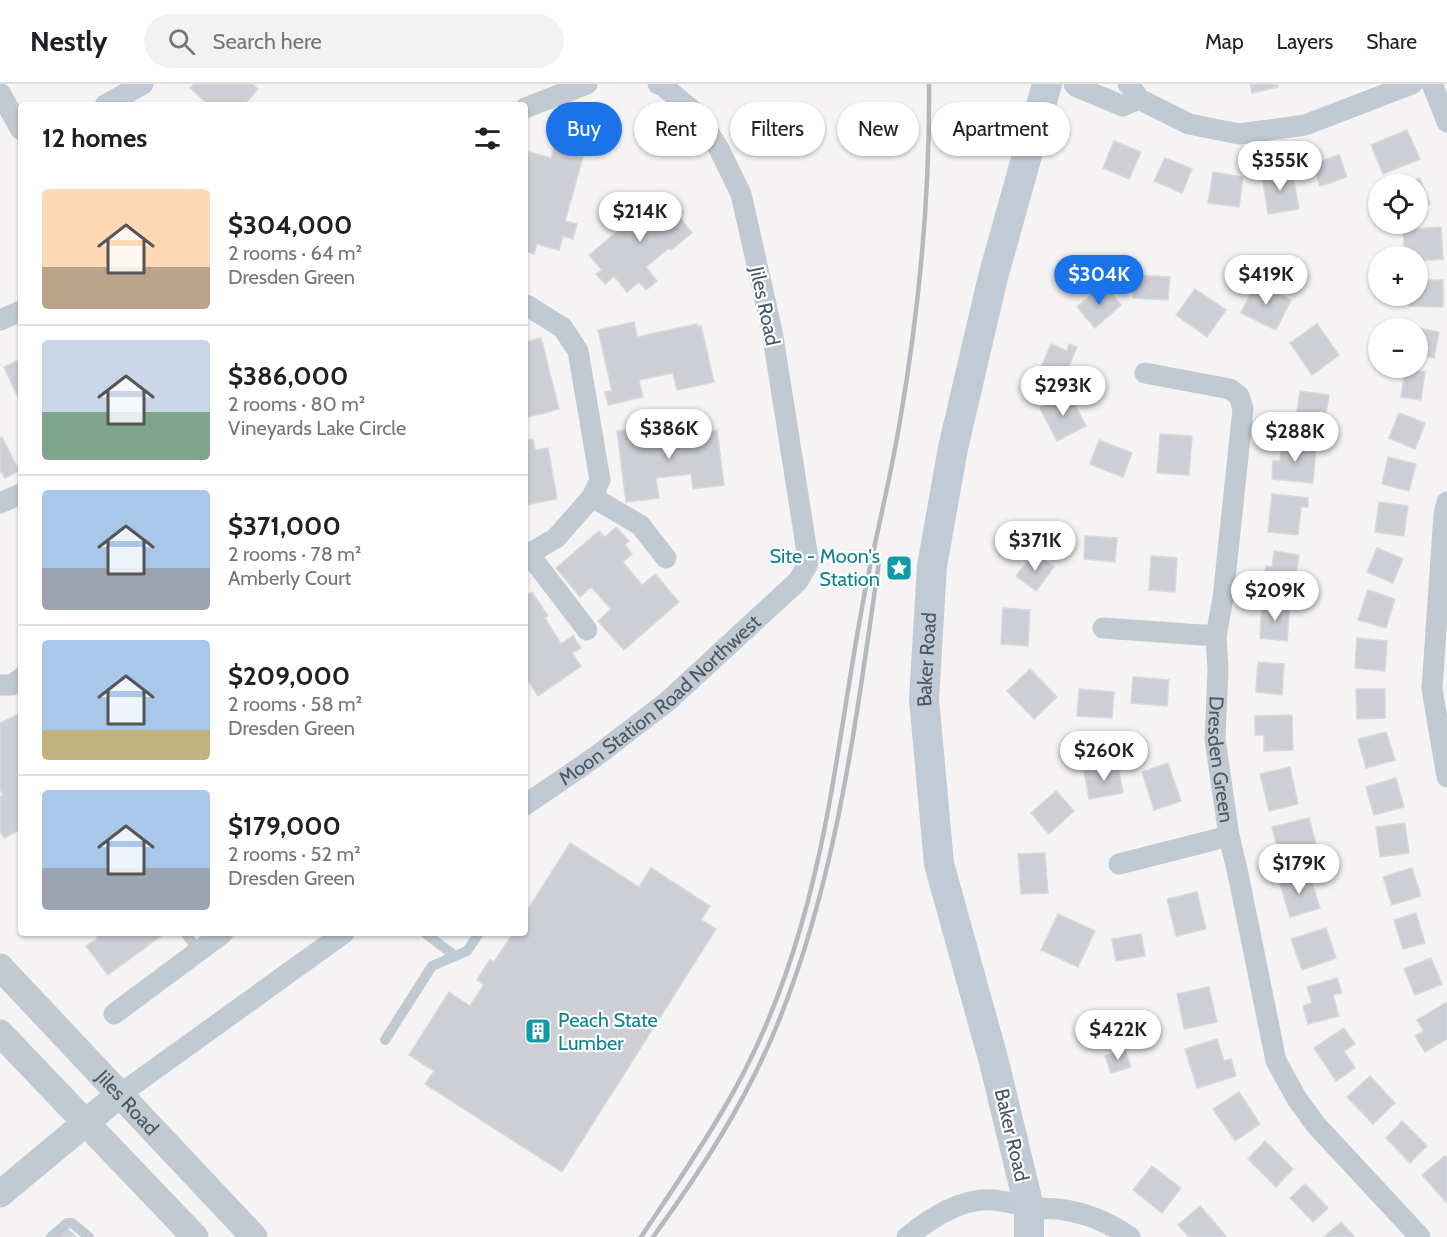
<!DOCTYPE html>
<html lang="en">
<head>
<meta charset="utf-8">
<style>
	body { margin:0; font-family:Cabin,sans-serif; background:#f2f2f2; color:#202124; height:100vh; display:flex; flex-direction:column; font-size:22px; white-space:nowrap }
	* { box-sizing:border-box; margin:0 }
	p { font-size:20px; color:#757577 }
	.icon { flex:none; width:33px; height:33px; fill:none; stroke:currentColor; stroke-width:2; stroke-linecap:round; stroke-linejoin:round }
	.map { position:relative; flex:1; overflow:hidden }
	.panel { position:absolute; left:18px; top:18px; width:510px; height:834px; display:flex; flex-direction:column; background:#fff; border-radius:6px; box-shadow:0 2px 4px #0004 }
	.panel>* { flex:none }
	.hud { position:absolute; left:546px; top:18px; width:570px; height:54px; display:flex; gap:12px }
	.tools { position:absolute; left:1368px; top:90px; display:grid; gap:12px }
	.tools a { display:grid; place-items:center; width:60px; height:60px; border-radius:50%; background:#fff; box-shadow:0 2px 4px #0004; font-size:30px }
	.price { position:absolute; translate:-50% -51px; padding:0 14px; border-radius:21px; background:#fff; color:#222; font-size:20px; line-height:39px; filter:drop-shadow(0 2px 3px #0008) }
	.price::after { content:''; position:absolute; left:50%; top:36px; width:18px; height:14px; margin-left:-9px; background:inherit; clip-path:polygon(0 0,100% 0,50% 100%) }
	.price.current { background:#1a73e8; color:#fff }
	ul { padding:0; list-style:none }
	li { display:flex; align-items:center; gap:18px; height:150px; padding:0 24px }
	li+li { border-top:2px solid #e0e0e0 }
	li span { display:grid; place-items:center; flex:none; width:168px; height:120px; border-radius:6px; color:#555 }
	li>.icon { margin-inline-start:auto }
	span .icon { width:72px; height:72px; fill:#fffc; stroke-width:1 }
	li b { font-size:26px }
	h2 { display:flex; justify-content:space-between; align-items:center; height:72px; padding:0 24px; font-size:26px }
	.pill { padding:0 21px; border-radius:27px; background:#fff; box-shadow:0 2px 4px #0004; font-size:21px; line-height:54px }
	.pill.current { background:#1a73e8; color:#fff }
	header { display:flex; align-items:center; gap:36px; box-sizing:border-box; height:84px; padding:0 30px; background:#fff; border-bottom:2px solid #e0e0e0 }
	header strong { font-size:28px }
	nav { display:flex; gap:33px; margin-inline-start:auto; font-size:21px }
	.search { width:420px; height:54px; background:#f2f2f2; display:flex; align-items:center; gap:15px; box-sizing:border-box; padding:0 21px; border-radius:33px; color:#757577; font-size:22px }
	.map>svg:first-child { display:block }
</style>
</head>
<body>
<header>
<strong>Nestly</strong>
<div class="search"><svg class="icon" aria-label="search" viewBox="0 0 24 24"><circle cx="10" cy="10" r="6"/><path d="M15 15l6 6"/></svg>Search here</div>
<nav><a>Map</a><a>Layers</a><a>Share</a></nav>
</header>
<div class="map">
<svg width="1447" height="1153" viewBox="0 0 1447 1153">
	<rect width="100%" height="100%" fill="#f5f3f3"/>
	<path fill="#cdcfd5" stroke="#d7d9de" stroke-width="1.5" d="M194,0h58l6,5 -14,16h-35l-19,-17z
		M1250,0h28v3l-26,6z
		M1407,46l13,29 -37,15 -12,-29z
		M1114,57l27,11 -12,27 -26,-11z
		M554,64l29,9 -18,64 12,3 -4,15 -10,-3 -4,14 -22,-6 -3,10 -9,-3v-85l4,-14 22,6z
		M1339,71l8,22 -27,9 -8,-22z
		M1165,74l27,11 -10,24 -28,-12z
		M1292,86l7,39 -31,5 -6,-39z
		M1213,88l30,5 -4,30 -31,-4z
		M1420,94l10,26 -12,4v-24h-15z
		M652,109l14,17 9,-7 8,9 -4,4 13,17 -21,17 -2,-2 -23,19 11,14 -11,9 -7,-8 -12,10 -13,-16 -9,8 -9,-10 6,-4 -13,-15 43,-36 -10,-13 11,-9 6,7z
		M1441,143l2,32 -25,2v-5h-13l-2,-26z
		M1135,191l35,2 -2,23 -35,-2z
		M1418,196h25v27l-34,-1v-10h9z
		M1256,199l35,17 -15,30 -35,-17z
		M1103,200l18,21 -26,23 -18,-21z
		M1195,205l31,21 -19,27 -31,-22z
		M634,238l3,15 60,-13v3l4,-1 13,56 -37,8 -4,-17 -34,7 4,17 -35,8 -3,-13 7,-1 -14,-61z
		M1317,240l22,31 -27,20 -22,-32z
		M1410,242l29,6 -5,26 -16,-3v-27h-8z
		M541,254l18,71 -34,9v-76z
		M1051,260l16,7 2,-7 8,3 -14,33 -23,-10z
		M21,275v40h-2l-15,-32z
		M1405,285l20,3 -4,28 -20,-3z
		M1300,307l29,4 -6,35 -28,-5z
		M1069,310l17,32 -29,15 -17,-33z
		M1399,329l26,10 -10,26 -26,-11z
		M707,336l2,12 8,-2 7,55 -31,4 -2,-15 -35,4 3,20 -33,4 -9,-71 31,-3 1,14 34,-4 -2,-14z
		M1160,350l32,2 -3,39 -32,-2z
		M2,353l17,34 -14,7 -3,-6 -2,1v-35z
		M533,355l2,11 13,-2 9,51 -32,6v-65z
		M1099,356l33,13 -9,24 -33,-13z
		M1282,358l34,3 -3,38 -41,-4 1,-18h7z
		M1388,373l28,7 -7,27 -27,-7z
		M1272,410l36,4v9h-7l-3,28 -30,-3z
		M1379,418l29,4 -4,30 -29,-4z
		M616,443l13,14 -4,4 7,9 -9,8 19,23 13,-11 24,28 -55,48 -26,-29 13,-12 -20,-22 -11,10 -24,-29 43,-37 6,6z
		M1085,452l32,2 -2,24 -31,-3z
		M1377,464l26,11 -10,24 -26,-11z
		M1274,467l25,4 -5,34 -31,-4 3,-19 6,1z
		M1034,468l20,15 -18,24 -20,-15z
		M1151,472l26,2 -2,34 -26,-2z
		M1368,506l27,9 -9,29 -28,-8z
		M532,508l16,24 -3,2 16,26 12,-8 8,12 -9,5 9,13 -43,30 -13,-20v-79z
		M1262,520l28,2 -3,35 -27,-3z
		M1003,524l27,2 -2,36 -27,-2z
		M1357,554l30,3 -2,30 -30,-3z
		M1258,578l26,2 -2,31 -26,-3z
		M1030,585l27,28 -23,22 -27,-28z
		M1133,593l36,3 -2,26 -36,-3z
		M1079,605l35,3 -2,26 -35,-2z
		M1356,605h29v29l-28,1z
		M21,629v116l-17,9 -4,-8v-33l3,-2 -3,-6v-66z
		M1292,631l1,35 -29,1v-16h-9v-19z
		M1386,648l9,28 -29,8 -8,-29z
		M1168,679l13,38 -27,9 -12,-38z
		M1118,681l5,28 -34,6 -5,-28z
		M1290,683l8,37 -29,7 -9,-37z
		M1396,694l8,29 -30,8 -8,-28z
		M1056,707l18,20 -25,23 -18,-21z
		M1309,734l9,34 -37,9 -9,-34z
		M1405,739l4,30 -29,4 -4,-30z
		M570,759l69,44 12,-19 59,38 -9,14 15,9 -154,243 -137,-88 9,-13 -25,-16 40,-63 21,14 14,-21 -7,-5 13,-21 4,3 19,-29h12v-19z
		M1045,769l3,40 -27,1 -3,-40z
		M1412,784l9,28 -29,9 -9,-28z
		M1309,789l11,35 -30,9 -11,-36z
		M1197,808l9,37 -30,7 -9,-37z
		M1416,829l9,30 -22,6 -9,-29z
		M1058,830l37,17 -17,36 -37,-17z
		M1326,844l10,30 -34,12 -11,-31z
		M95,849h70l-57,42 -22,-29 12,-8z
		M1141,850l4,22 -29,5 -4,-22z
		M1431,874l11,26 -27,11 -11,-26z
		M1337,894l5,15 -9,2 6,21 -31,8 -5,-18 9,-3 -5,-16z
		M1209,903l8,35 -33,7 -7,-35z
		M1447,918v37l-22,13 -10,-16 9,-5 -7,-11z
		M1344,944l11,16 -11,7 11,17 -19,13 -22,-33z
		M1217,955l7,22 7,-2 5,17 -39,12 -12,-39z
		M1125,965l6,18 -20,6 -6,-17z
		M1370,992l25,27 -22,21 -26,-27z
		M1239,1008l21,32 -25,17 -22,-32z
		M1402,1037l25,25 -17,17 -24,-25z
		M1265,1057l28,28 -17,18 -28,-28z
		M1445,1072l2,2v45l-25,-28z
		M1152,1082l29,22 -19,25 -29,-23z
		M1305,1100l23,24 -15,14 -23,-24z
		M1200,1122l26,30 -1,1h-36l-11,-12z
		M1341,1138l14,15h-31z
		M65,1142l11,11h-23z"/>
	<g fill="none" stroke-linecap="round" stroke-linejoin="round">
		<path stroke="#c1cad2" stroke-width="10" d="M185,849l14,18
			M425,849l30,23
			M385,956l47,-74 35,-15 12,-18
			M51,1153l16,-14h5l17,14"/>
		<g stroke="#c1cad2" stroke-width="21">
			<path d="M1074,0l3,3 46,19 16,-7"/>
			<path d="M1128,0l2,1 9,14 50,25 50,10 66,-9 107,-41"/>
			<path d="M1432,0l15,38"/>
			<path d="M0,9l21,37"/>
			<path d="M105,21l38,-21"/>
			<path d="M525,24l62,-24"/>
			<path d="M525,221l3,1 35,22 15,23 22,129 -8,17 -36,41 -31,18"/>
			<path d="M0,236l21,-9"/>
			<path id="s1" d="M1145,289l85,16 9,7 4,13 -20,189 -7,38 2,34 -3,69 14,97 9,38 38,187 21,38 19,26 104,112"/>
			<path d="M592,413l48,28 26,33"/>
			<path d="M1447,418l-3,12 -12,175 15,88"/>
			<path d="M0,419l21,-9"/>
			<path d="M529,470l58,76"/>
			<path d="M1103,544l113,8"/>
			<path d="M0,601h12l9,-7"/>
			<path id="s2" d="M525,721l70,-48 73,-56 130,-120 10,-17v-6l-36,-227 -31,-137 -22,-45 -22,-35 -34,-28 -5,-2"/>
			<path d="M1119,780l110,-28"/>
			<path d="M114,930l109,-81"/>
			<path d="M119,1011l225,-162"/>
			<path d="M907,1153c24,-19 55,-40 87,-37 12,1 24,5 36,7 9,2 19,1 28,2 29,4 48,12 72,28"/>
		</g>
		<g stroke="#c1cad2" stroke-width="27">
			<path id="s3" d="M0,883l254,270"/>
			<path d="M0,949l195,204"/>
			<path d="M0,1110l119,-99"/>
		</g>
		<path stroke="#c1cbd6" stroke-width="30" id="s4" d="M1029,1153v-30l-35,-145 -55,-198 -15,-165 8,-133 21,-118 40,-171 54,-193"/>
		<path stroke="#b5b8bd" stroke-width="4.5" d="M641,1153c28,-42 57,-84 82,-127 33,-55 60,-122 78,-184 33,-112 43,-230 66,-345 11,-53 24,-106 33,-160 19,-111 30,-224 29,-337
			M653,1153c47,-65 91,-132 122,-207 62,-148 81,-311 104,-468"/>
	</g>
	<defs>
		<symbol id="sight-square" viewBox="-11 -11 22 22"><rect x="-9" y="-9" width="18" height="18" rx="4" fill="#0f9aa8" stroke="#fff"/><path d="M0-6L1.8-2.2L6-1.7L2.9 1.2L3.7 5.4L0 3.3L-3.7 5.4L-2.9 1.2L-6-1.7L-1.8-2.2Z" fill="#fff"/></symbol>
		<symbol id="building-square" viewBox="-11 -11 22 22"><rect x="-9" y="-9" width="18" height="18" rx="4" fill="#0f9aa8" stroke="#fff"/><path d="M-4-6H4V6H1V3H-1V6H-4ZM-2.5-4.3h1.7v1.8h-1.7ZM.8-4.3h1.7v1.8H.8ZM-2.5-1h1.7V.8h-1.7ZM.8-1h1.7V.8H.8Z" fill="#fff"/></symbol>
	</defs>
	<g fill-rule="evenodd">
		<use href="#sight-square" x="884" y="469" width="30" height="30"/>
		<use href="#building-square" x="523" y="932" width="30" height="30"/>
	</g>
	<g text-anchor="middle" stroke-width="4.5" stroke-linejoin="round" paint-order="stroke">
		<g font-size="20" fill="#4a5661" stroke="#fff">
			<text transform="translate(765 222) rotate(78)" y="7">Jiles Road</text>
			<text dy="7" stroke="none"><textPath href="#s4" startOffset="590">Baker Road</textPath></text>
			<text dy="7" stroke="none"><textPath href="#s2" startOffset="171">Moon Station Road Northwest</textPath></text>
			<text dy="7" stroke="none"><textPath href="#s1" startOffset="464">Dresden Green</textPath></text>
			<text dy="7" stroke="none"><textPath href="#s3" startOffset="186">Jiles Road</textPath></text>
			<text transform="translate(1012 1051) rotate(77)" y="7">Baker Road</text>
		</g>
		<g font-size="20" fill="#0d838f" stroke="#fff" text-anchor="end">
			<text x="880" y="479">Site - Moon's<tspan x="880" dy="23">Station</tspan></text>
			<text x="558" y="943" text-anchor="start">Peach State<tspan x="558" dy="23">Lumber</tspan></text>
		</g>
	</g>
</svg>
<div class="tools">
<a><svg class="icon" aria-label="locate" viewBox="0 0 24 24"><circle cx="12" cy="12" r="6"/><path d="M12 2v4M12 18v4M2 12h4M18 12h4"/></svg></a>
<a>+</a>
<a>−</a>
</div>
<b class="price" style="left:1280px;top:108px">$355K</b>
<b class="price" style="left:640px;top:159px">$214K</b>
<b class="price current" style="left:1099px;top:222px">$304K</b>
<b class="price" style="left:1266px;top:222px">$419K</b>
<b class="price" style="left:1063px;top:333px">$293K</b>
<b class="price" style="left:669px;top:376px">$386K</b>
<b class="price" style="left:1295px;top:379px">$288K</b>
<b class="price" style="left:1035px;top:488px">$371K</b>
<b class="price" style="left:1275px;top:538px">$209K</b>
<b class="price" style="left:1104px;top:698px">$260K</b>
<b class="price" style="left:1299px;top:811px">$179K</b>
<b class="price" style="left:1118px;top:977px">$422K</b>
<div class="hud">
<a class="pill current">Buy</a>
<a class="pill">Rent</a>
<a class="pill">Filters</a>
<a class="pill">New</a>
<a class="pill">Apartment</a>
</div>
<section class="panel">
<h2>12 homes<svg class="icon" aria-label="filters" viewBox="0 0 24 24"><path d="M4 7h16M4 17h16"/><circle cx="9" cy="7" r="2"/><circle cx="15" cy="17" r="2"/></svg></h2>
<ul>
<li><span style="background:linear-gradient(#ffd9b3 65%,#b9a48a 0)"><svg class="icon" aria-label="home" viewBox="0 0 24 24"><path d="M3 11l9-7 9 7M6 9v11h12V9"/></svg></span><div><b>$304,000</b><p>2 rooms · 64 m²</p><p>Dresden Green</p></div></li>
<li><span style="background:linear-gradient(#c9d6e8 60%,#7fa58c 0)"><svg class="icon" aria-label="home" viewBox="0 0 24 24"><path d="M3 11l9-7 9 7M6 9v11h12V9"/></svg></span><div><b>$386,000</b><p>2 rooms · 80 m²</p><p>Vineyards Lake Circle</p></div></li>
<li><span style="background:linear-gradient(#a9c7e8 65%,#9aa5b1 0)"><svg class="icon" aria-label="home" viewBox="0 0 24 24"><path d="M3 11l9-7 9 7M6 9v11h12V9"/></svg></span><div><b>$371,000</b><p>2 rooms · 78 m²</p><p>Amberly Court</p></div></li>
<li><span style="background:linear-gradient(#a9c7e8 75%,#c2b280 0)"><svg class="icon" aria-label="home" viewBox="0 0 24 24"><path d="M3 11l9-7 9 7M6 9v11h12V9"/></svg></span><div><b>$209,000</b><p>2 rooms · 58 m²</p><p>Dresden Green</p></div></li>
<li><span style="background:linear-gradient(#a9c7e8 65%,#9aa5b1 0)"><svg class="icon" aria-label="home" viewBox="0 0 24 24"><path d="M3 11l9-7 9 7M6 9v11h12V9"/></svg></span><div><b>$179,000</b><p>2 rooms · 52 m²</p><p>Dresden Green</p></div></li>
</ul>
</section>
</div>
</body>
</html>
